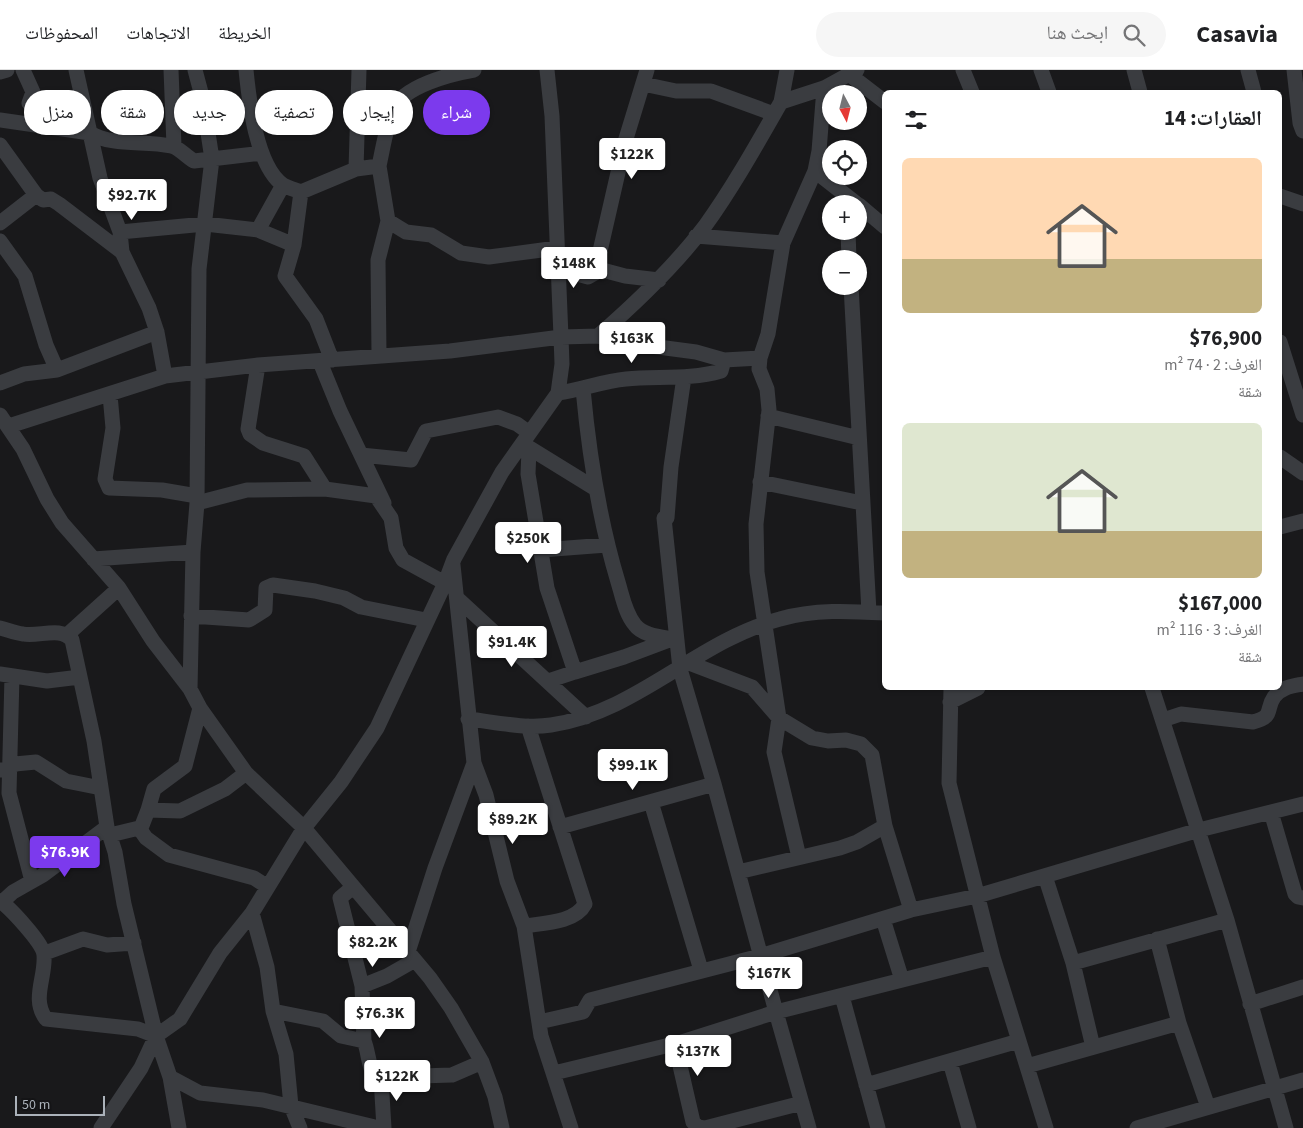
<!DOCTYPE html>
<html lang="ar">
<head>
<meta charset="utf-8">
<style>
	body { margin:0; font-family:"Source Sans 3","Noto Naskh Arabic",sans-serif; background:#f6f6f6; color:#202124; direction:rtl; height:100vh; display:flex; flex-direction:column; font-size:19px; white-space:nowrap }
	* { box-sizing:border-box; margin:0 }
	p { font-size:16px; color:#757577 }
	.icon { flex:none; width:28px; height:28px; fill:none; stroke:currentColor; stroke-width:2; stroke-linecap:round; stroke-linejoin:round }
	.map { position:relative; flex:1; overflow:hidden; direction:ltr }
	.sheet { position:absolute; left:882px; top:20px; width:400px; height:600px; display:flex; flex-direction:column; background:#fff; border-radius:8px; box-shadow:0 1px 4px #0004; direction:rtl }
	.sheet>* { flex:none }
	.hud { position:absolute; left:15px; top:20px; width:475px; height:45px; direction:rtl; display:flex; gap:10px }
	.needle { width:32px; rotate:173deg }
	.tools { position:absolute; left:822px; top:15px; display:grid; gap:10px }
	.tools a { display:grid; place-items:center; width:45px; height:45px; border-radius:50%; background:#fff; box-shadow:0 1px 4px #0004; font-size:25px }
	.scale { position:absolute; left:15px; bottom:12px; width:90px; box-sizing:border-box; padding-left:5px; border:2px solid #abb2ba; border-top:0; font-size:14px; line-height:18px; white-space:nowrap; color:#abb2ba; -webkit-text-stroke:4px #141416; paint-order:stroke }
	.price { position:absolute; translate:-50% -42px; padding:0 11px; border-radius:5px; background:#fff; color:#222; font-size:16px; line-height:32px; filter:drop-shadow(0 1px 2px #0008) }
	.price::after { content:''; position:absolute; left:50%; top:30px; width:15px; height:11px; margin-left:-8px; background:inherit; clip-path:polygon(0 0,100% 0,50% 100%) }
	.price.on { background:#7c3aed; color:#fff }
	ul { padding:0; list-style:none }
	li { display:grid; align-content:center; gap:10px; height:265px; padding:0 20px }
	li span { display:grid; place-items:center; height:155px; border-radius:8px; color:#555 }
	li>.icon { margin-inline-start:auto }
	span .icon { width:90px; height:90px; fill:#fffc; stroke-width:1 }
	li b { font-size:21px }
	h2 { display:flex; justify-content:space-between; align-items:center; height:60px; padding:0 20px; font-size:21px }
	.pill { padding:0 18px; border-radius:22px; background:#fff; box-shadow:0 1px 4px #0004; font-size:18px; line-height:45px }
	.pill.on { background:#7c3aed; color:#fff }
	header { display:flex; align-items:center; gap:30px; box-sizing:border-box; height:70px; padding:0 25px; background:#fff; border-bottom:1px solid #e0e0e0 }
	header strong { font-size:24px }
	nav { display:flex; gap:28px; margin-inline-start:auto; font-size:18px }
	.search { width:350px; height:45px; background:#f6f6f6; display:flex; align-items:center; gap:12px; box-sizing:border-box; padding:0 18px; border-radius:28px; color:#757577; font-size:19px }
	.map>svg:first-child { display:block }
</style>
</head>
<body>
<header>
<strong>Casavia</strong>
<div class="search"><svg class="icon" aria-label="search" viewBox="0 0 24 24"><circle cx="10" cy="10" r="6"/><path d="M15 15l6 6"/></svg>ابحث هنا</div>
<nav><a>الخريطة</a><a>الاتجاهات</a><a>المحفوظات</a></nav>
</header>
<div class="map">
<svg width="1303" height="1058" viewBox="0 0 1303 1058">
	<rect width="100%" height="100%" fill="#19191b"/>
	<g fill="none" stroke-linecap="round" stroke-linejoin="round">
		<path stroke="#3a3c40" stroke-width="15" d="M23,0l10,22 -4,11 20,24
			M76,0l24,108 20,54 2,20 27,56 8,24 8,44
			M171,0l3,76
			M246,0c3,30 10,96 37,115 5,3 13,5 18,7l55,-23 23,-3c4,-18 7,-39 14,-56 10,-24 58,-36 81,-40
			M963,0l9,22
			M1041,0l8,22
			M1134,0l6,22
			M1248,0l6,22
			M1294,0l6,53 3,8
			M0,2l7,-2
			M850,5l35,27
			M643,14l33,7h35l63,23
			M781,32l6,-32
			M0,50l90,13c23,14 55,7 81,13 8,1 15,11 23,15l68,-8
			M0,75l36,50 7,5 8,-1 8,5 63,48
			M379,96l9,55 -10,39 1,95
			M356,99l3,-99
			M815,101l42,33
			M301,122l-7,53 -9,31 31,43 16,41
			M1280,126l23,8
			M859,135l26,22
			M388,151l18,11 25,3 30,18 28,4 68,-9
			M0,153l36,-28
			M258,160l25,-45
			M848,161l1,28
			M120,162l85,-8 53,6 36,15
			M696,166l87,7
			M0,171l25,35 21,69 11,25
			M595,198l30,8 34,4
			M558,199l30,8 7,-4 30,-131 22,-72
			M851,216l18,326
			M598,266l22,6 76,10 28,8 36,-2
			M1280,272l23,73
			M320,292l20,49 44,92
			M258,295l-10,64 2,5 13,9 41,13 21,33
			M684,307l-13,90 -4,51h-3l16,151 34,115 62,228 33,116
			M0,313l24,-9 33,-4 100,-38
			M583,319c6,65 16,130 35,193 4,13 7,31 17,43 8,11 29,12 42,15
			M558,323c23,-3 45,-12 68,-14 31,-3 64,1 95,-8l3,-11
			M110,325l3,33 -8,51 4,9 53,2 35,6
			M0,345l23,34 24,50 15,24 57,65 34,53 37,48 10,19 46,65 58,55 126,150 21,30 31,54 13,35 7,31
			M768,346l91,22
			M9,356l156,-50 93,-11 192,-14 111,-14 37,-1c38,-33 76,-69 107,-110 28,-39 52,-82 76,-124l43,-14 33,-18
			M523,374l73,45
			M529,379l-1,25 19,114 28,84 -27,9
			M361,385l50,5 15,-29 72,-14 19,7 11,8
			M1280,387l23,16
			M760,412l102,21
			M197,433l50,-13 78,-1 51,7 15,22 5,30 7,12 42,23
			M1280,457l23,-6
			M541,480l66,-5
			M93,489l100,-7
			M453,495l21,198 12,32 21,86 17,45 17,110 30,92
			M458,529l128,118
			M191,546l58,4 16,-10 1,-22 7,-3 42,6 29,7 17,9 65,13
			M0,558c8,2 15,5 23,6 16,3 38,-8 49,6l22,101 13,86 8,25 9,52 32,132 14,41 9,51
			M68,564l51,-46
			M689,593l63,24 27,31 33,20 16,3 18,-1 15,4 11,11 13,71 26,84
			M575,602l49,-15 48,-18
			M0,604l47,7 33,-4
			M12,606l-3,117 23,88
			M951,618l-2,95 44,174 53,171
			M1152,618l75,232 59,208
			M190,619l3,-137 4,-49 2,-234 13,-110 -9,-59 -8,-30
			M950,632l28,-14
			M468,649c27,3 56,10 83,6 86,-13 146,-84 229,-106 34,-10 70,-8 105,-6
			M1163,650l18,-6 72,8c22,-6 12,-12 21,-25 7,-10 19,-11 29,-13
			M1,700l8,-1 6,-5 21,-2 30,19 35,7
			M651,732l50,168
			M148,740l6,-21 31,-23 15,-58
			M1271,742l24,82 3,3 5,1
			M560,757l154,-43
			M141,758l7,-18 32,1 45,-22 21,-16
			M110,765l29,-7 7,10 23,17 85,23 14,9
			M799,787l-25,-105 5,-34 -22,-146 -1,-48 13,-114 -2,-21 -8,-20 1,-11 8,-24 15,-91 32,-72 4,-20 5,-63
			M738,802l102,-24 17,-6 28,-16
			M1045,806l28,87 154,-43
			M353,817l-13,11 22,88 2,55
			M0,831c10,7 43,42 44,54 2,22 -13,44 2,64l92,10 18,7
			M2,832l11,-10 30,-17 64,-48
			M252,843l15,54 6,44 13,43 5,52 9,22
			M883,849l19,61
			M524,856c19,-3 51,-3 61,-22l-57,-178
			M1157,869l22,84 29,84
			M408,882l27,-84 39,-105
			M45,883l38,-14 24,6 27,-2
			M1073,893l20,84
			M362,916l25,-10 28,-16
			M842,926l36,132
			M1250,934l53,-17
			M273,941l50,10 18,15 23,5c5,11 4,29 13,37l28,3 15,-5 32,-1 30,-13
			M539,952l44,-10 7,-12 170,-44 151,-46 66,-14 222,-66 104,-26
			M675,974l18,78 5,5 6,1
			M950,992l19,66
			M1027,996l152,-43
			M554,1003l128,-31 94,-30 217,-55
			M170,1007l30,16 63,7 116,28
			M381,1008l3,50
			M866,1015l153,-44
			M101,1058l40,-60 15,-32 24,-17 40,-66 32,-40 52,-85 37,-46 36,-54 68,-145 9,-24 48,-87 56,-79 4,-29 -1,-27 -9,-221 -5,-46
			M705,1058l97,-25
			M1137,1058l166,-48"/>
	</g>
</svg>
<div class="tools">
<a><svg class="needle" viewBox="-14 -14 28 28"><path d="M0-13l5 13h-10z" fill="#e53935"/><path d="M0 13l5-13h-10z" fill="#757577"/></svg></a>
<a><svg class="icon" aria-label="locate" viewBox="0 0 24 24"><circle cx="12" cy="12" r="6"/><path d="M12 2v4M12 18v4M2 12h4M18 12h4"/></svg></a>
<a>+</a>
<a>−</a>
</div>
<div class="scale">50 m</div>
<b class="price" style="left:632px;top:110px">$122K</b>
<b class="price" style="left:132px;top:151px">$92.7K</b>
<b class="price" style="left:574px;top:219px">$148K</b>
<b class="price" style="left:632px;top:294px">$163K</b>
<b class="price" style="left:528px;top:494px">$250K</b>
<b class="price" style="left:512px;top:598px">$91.4K</b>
<b class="price" style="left:633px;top:721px">$99.1K</b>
<b class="price" style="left:513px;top:775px">$89.2K</b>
<b class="price on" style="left:65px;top:808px">$76.9K</b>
<b class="price" style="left:373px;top:898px">$82.2K</b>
<b class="price" style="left:769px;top:929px">$167K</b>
<b class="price" style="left:380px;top:969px">$76.3K</b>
<b class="price" style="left:698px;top:1007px">$137K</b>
<b class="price" style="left:397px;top:1032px">$122K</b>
<div class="hud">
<a class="pill on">شراء</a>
<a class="pill">إيجار</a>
<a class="pill">تصفية</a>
<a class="pill">جديد</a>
<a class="pill">شقة</a>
<a class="pill">منزل</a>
</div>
<section class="sheet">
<h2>العقارات: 14<svg class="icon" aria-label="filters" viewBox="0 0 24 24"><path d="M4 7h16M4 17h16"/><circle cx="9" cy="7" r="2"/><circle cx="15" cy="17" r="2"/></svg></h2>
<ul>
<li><span style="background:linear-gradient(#ffd9b3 65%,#c2b280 0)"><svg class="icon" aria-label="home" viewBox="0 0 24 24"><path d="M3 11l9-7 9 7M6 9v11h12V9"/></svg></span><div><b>$76,900</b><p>الغرف: 2 · 74 m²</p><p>شقة</p></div></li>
<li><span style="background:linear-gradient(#dfe7d0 70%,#c2b280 0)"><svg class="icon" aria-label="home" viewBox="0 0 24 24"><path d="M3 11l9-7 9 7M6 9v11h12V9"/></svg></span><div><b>$167,000</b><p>الغرف: 3 · 116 m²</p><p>شقة</p></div></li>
</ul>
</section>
</div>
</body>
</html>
